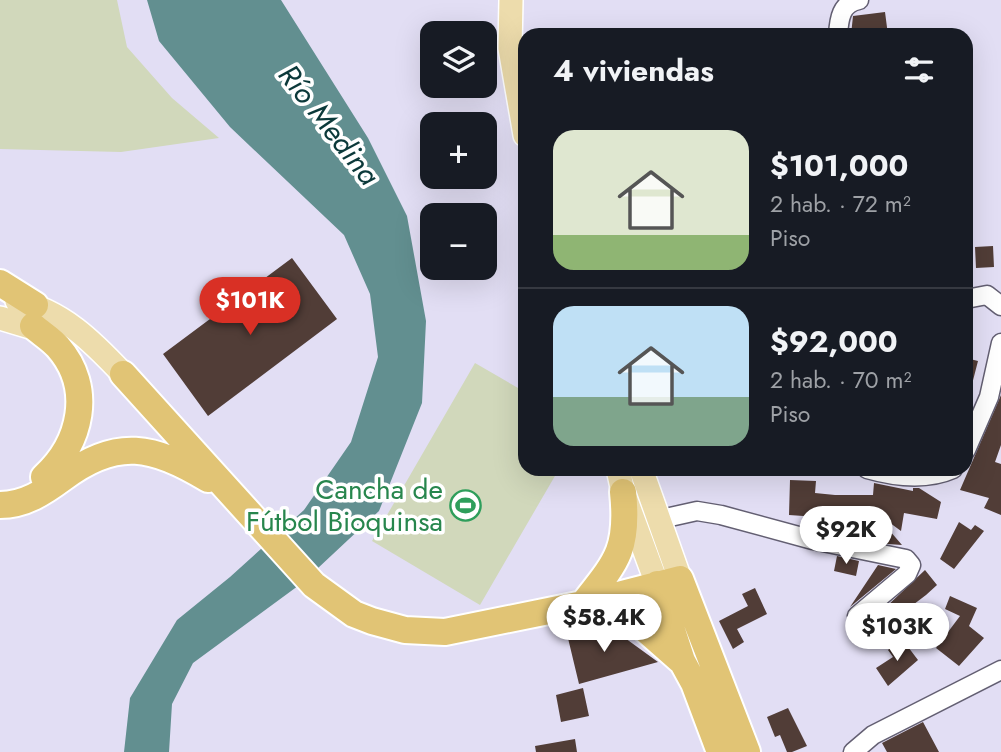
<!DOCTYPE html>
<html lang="es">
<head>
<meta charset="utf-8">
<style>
	body { margin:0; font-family:Jost,sans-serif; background:#20242c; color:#f1f3f6; height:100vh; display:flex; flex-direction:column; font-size:26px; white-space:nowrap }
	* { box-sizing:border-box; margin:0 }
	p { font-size:23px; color:#9ea1a6 }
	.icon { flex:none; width:38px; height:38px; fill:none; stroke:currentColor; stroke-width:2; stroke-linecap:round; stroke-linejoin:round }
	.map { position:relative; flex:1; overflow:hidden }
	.drawer { position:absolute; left:518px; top:28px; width:455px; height:448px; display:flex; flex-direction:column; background:#171b24; border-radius:21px; box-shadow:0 7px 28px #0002 }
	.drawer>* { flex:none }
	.fabs { position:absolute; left:420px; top:21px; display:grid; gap:14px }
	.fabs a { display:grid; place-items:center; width:77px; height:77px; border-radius:14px; background:#171b24; box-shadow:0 7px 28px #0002; font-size:35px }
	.price { position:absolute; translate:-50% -60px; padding:0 16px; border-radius:24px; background:#fff; color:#222; font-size:23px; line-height:46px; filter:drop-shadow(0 2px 4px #0008) }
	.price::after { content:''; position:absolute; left:50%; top:42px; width:21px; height:16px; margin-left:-10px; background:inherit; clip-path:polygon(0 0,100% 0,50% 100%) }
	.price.selected { background:#d93025; color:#fff }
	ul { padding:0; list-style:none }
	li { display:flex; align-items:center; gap:21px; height:175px; padding:0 35px }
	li+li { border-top:2px solid #363941 }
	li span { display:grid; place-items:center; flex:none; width:196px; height:140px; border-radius:21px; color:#555 }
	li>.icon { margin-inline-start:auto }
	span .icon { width:84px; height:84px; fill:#fffc; stroke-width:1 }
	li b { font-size:30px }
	h2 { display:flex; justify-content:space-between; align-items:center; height:84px; padding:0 35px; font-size:30px }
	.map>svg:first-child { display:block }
</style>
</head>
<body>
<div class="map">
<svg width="1001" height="752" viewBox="0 0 1001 752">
	<rect width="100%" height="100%" fill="#e2def4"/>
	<path fill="#d1d8bb" d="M0,0h117l10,47 45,51 47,40 -98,14 -121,-3z
		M475,363l50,29v77h34l-79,136 -108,-64z"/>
	<path fill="#628f90" d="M147,0h134l87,138 39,78 19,105 -4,82 -43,108 -77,72 -109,80 -21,41 -3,48h-45l6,-54 47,-78 53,-43 74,-67 47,-68 27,-85 -8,-63 -26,-59 -114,-108 -71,-86z"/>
	<path fill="#513d37" d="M885,12l3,23h-37l2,-19z
		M993,246l1,21 -18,1 -1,-21z
		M292,258l45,61 -129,97 -45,-62z
		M966,358l12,3 -8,31 -4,-1z
		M1001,395v50l-6,17 6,2v51l-17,-7 5,-10 -29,-8z
		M790,480l26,1 -1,12 20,2h38l1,-12 39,8v-3h6l22,14 -4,17 -33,-6 -3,18 -15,-11 -3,3 19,22 -14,-1 -69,-14 -1,-13 -29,-2z
		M959,522l12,8 4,-5 9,6 -30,38 -14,-10z
		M837,556l22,5 -3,15 -22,-5z
		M878,565l18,4 -46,38z
		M925,570l12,15 -11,10 -29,22 -12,-9z
		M755,588l12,26 -30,15 7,13 -11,7 -14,-28 29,-15 -6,-12z
		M950,596l27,12 -8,18 15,12 -25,28 -23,-18 24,-32 -15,-7z
		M881,610l9,13 -25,19 -6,-9 5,-3 -2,-4z
		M601,627l17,6 40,29 -79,22 -12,-50z
		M902,639l16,21 -30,26 -12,-18 17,-11 -5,-7z
		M583,688l6,28 -28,6 -5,-27z
		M788,708l19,38 -15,6h-5l-7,-17 -5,2 -8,-20z
		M923,722l16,30h-52l-5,-9z
		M575,739l2,13h-41l-1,-6z"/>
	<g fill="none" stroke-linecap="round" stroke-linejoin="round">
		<defs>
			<path id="minor" d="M838,35c1,-16 3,-32 21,-35
				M966,299l21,-4 14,11
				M966,450l23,-53 12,-54
				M867,469c28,8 59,12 86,0
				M661,519l36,-8 24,4 92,25 93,19 5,6 -4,9 -50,42
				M853,752l20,-17 128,-65"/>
			<path id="major" d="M511,0l-1,48 15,87
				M17,301c45,10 75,40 106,73
				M0,318l50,15
				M618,469l5,23 34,92
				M641,469l39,110"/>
			<path id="highway" d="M0,283l35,22
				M33,326c8,7 18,13 25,21 36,41 23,96 -14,130
				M123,374l191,211 40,29 18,7 33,9 40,2 138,-28 97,-25 67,173
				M0,505c25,0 44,-13 63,-27 54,-41 91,-32 145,1
				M657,584l25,77 12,22 26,69
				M583,604c34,-43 46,-55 40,-112
				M583,604l55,19 42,37"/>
		</defs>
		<use href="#minor" stroke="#635f72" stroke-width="21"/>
		<use href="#major" stroke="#fff" stroke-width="26"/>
		<use href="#highway" stroke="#fff" stroke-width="30"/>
		<use href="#minor" stroke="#fff" stroke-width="18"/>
		<use href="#major" stroke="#eddcac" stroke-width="23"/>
		<use href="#highway" stroke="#e1c475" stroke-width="26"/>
	</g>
	<defs>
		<symbol id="stadium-ring" viewBox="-11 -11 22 22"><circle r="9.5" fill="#fff" stroke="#2e9e5b" stroke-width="1.5"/><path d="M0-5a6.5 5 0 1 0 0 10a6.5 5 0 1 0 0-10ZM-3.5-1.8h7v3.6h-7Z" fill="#2e9e5b"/></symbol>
	</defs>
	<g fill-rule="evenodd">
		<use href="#stadium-ring" x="448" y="488" width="35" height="35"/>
	</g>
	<g text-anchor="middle" stroke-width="7" stroke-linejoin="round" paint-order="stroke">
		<g font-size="28" fill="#27864d" stroke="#fff" text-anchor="end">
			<text x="443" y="499">Cancha de<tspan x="443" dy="32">Fútbol Bioquinsa</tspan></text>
		</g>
		<g font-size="30" font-style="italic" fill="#0b393a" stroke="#fff">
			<text transform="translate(329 125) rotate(52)" y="10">Río Medina</text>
		</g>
	</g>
</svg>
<div class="fabs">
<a><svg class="icon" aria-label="layers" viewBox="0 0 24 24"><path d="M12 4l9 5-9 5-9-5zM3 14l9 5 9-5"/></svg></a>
<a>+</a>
<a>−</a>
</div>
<b class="price selected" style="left:250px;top:337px">$101K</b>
<b class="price" style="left:846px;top:566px">$92K</b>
<b class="price" style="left:604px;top:654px">$58.4K</b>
<b class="price" style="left:897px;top:663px">$103K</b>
<section class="drawer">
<h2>4 viviendas<svg class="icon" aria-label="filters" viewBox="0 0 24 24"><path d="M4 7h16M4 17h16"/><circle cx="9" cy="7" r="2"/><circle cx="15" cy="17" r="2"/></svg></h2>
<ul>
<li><span style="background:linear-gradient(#dfe7d0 75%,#8fb573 0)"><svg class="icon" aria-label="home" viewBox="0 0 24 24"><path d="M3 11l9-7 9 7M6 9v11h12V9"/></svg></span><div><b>$101,000</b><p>2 hab. · 72 m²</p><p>Piso</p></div></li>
<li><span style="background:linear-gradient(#bfe0f5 65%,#7fa58c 0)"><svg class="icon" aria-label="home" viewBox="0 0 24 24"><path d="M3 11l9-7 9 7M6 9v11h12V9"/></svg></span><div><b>$92,000</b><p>2 hab. · 70 m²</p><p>Piso</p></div></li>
</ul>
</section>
</div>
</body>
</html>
